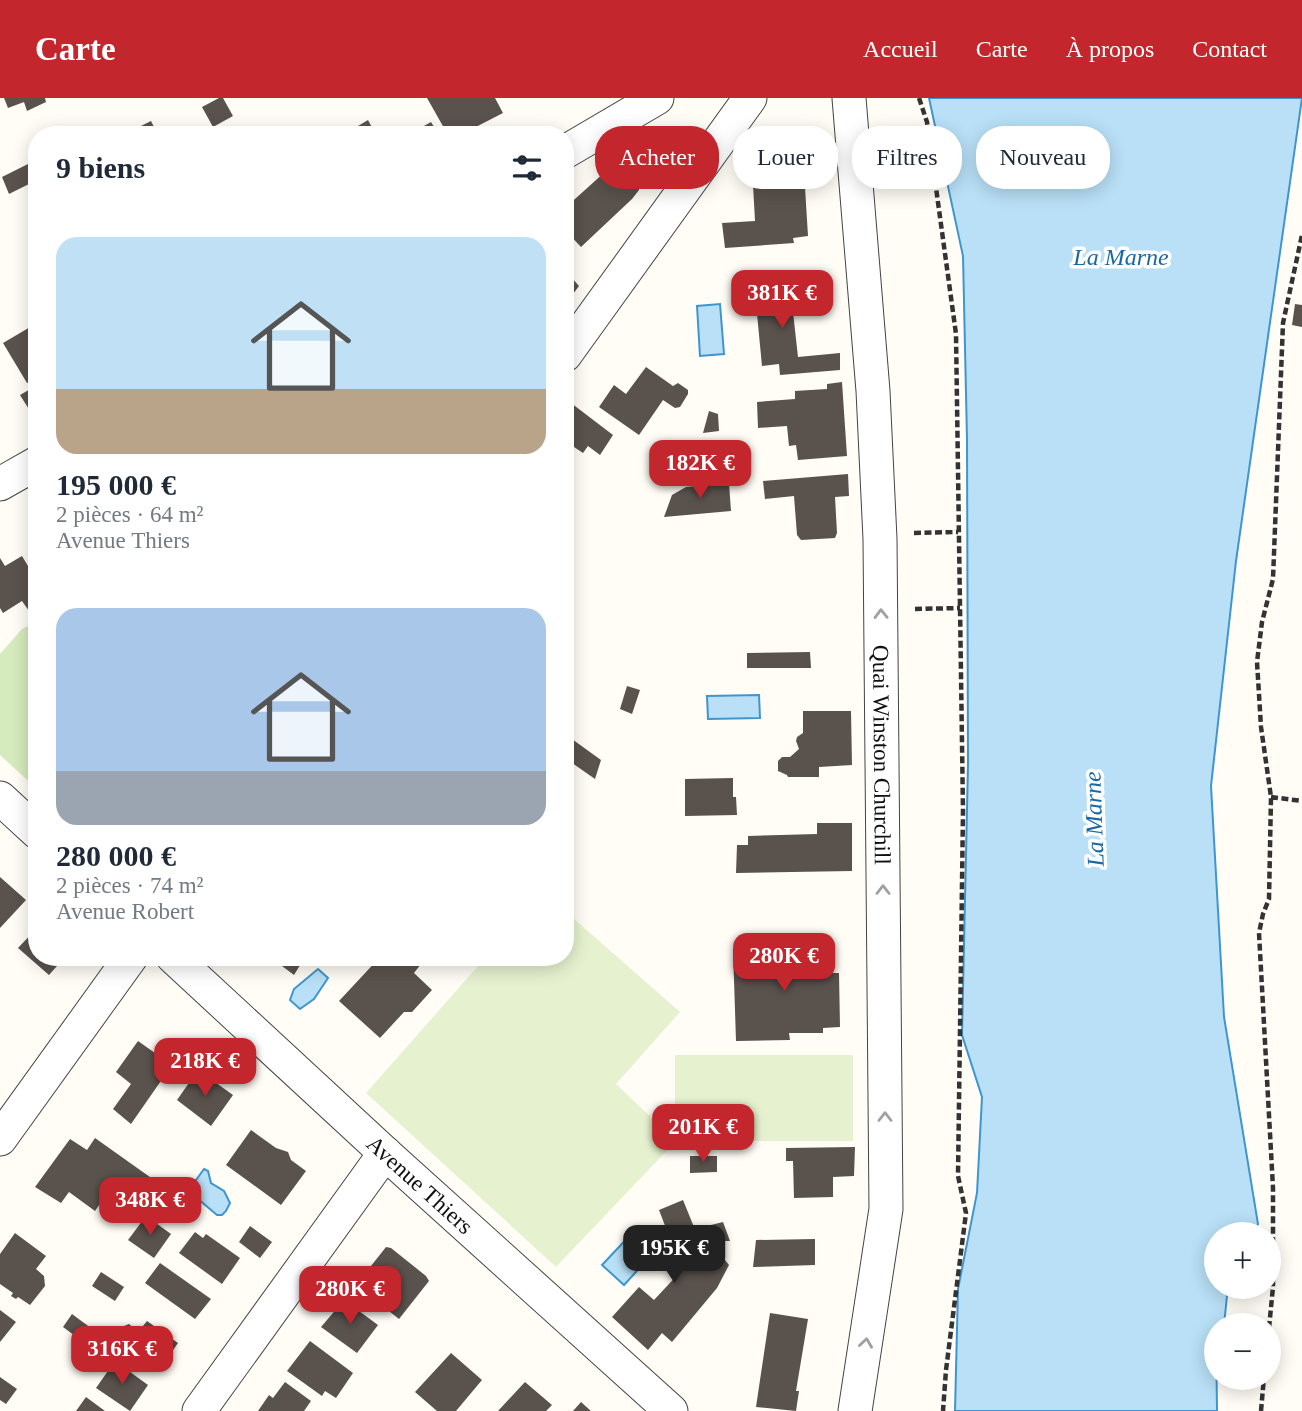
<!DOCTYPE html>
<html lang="fr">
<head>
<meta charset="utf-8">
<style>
	body { margin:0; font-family:Georgia,serif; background:#f2f2f3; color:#1f2937; height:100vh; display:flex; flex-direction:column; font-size:26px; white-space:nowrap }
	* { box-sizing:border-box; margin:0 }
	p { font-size:23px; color:#747a83 }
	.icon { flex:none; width:38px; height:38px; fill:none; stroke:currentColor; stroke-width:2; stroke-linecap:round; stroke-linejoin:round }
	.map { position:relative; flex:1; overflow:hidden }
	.drawer { position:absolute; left:28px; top:28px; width:546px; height:840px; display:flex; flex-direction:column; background:#fff; border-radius:28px; box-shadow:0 4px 18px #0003 }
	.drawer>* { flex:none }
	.hud { position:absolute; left:595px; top:28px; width:602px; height:63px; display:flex; gap:14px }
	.controls { position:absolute; left:1204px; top:1124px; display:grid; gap:14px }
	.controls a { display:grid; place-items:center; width:77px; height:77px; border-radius:50%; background:#fff; box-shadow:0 4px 18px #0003; font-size:35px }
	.price { position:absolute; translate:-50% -60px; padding:0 16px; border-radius:14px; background:#c4262e; color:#fff; font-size:23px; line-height:46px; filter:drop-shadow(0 2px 4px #0008) }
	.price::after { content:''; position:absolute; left:50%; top:42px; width:21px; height:16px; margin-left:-10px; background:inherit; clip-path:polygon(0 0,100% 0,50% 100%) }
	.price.selected { background:#222; color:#fff }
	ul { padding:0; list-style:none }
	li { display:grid; align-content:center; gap:14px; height:371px; padding:0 28px }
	li span { display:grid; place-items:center; height:217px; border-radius:21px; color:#555 }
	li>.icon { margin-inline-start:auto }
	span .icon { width:126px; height:126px; fill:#fffc; stroke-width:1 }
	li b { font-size:30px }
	h2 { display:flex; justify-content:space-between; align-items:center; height:84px; padding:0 28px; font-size:30px }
	.pill { padding:0 24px; border-radius:28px; background:#fff; box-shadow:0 4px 18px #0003; font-size:24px; line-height:63px }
	.pill.selected { background:#c4262e; color:#fff }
	header { display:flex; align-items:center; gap:42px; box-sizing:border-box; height:98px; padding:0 35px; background:#c4262e; color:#fff }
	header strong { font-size:33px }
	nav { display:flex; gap:38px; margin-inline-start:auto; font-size:24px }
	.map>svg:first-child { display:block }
</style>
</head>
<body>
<header>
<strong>Carte</strong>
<nav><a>Accueil</a><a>Carte</a><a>À propos</a><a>Contact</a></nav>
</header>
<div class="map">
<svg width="1302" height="1313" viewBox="0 0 1302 1313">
	<rect width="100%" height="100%" fill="#fffdf5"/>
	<path fill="#d5ebbd" d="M37,524v167l-37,-34v-101l22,-25z"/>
	<path fill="#e6f2cf" d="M565,813l115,101 -64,72 59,56v-85h178v86h-177l-120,126 -190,-174 120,-136h79z"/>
	<path fill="#b9e0f7" stroke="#3f96cf" stroke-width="2" d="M929,0h373l-66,463 -25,225 13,231 34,207 -5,10h-37v52h12l-4,39h-8l1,86h-262l3,-122 19,-96 5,-96 -20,-62 6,-271 -1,-325 -4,-183z
		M720,206l4,50 -24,2 -3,-50z
		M759,597l1,23 -52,1 -1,-23z
		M318,871l10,9 -14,21 -14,10 -10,-9 4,-11z
		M204,1071l4,2 3,12 13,8 6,12 -4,8 -4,4h-5l-26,-22v-6z
		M636,1131l22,19 -34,37 -22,-20z"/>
	<path fill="#5a524d" d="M4,0h41l1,4 -19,9 -3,-9 -16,6z
		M219,0h4l10,18 -20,11 -11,-20z
		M427,0h68l8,15 -35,18 1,2 -3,2h-18z
		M368,22l8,15h-33z
		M151,23l4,8 -12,6 -4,-8z
		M431,24l8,13h-35l10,-6 1,2z
		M30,65l7,17 -28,14 -7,-17z
		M628,68l9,8 3,5 -1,11 -7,9 -51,48 -16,-17v-22l41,-37 2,1 9,-5z
		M789,85v6l16,-2 3,49 -15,2 1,5 -69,5 -3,-25 33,-2 -2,-36z
		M565,172l14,16 -12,16 -2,-2z
		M782,184l1,2 12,-2 2,29 -4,1 5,45 42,-4v17l-60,5 -1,-11 -17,2 -5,-52 -11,1 -3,-28z
		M1295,206l7,1v22l-10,-2z
		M37,225v55l-10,5 -24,-40z
		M646,269l27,19 5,-3 10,7v4l-8,13 -5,1 -12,-8 -24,35 -40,-28 15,-22 12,9z
		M842,284l5,74 -49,4 -2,-15 -7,1 -2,-20 -29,2 -1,-26 38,-3v-8l32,-2v-5z
		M34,289h3v35l-17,-27z
		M571,305l42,32 -13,20 -12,-9 -5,7 -18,-12v-30z
		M709,313l9,3 1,17 -16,2z
		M848,376l1,22 -14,1 2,36 -2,5 -34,2 -4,-5 -3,-39 -29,3 -2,-18z
		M729,385l2,28 -67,6 8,-22 14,-8z
		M22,458l15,25v25l-8,5 -7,-10 -19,12 -3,-5v-50l5,8z
		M810,554l1,16h-64v-15z
		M627,588l13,4 -8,24 -12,-5z
		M803,613h48l1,54 -33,2v10h-31l-1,-2 -9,-4v-10l4,-4h8l9,-8 -3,-8 1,-4 6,-4z
		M565,636l36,26 -6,19 -30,-21z
		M733,680v19h3l1,18 -52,1v-37z
		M817,725h35v48l-116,2 1,-28h11v-9l69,-2z
		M0,779l26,23 -26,28z
		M37,830v29h28l-16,18 -31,-27z
		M770,845l25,1v5l32,-1 1,25h11l1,54 -17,1v5h-34l1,7 -54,1 -3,-92h37z
		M270,859h35l-11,18z
		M380,859h16l4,4 3,-4h10l8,7 -7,9 18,17 -20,22h-8l-24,26 -41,-37z
		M138,943l34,24 -41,59 -18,-15 18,-25 -15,-12z
		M198,972l35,25 -22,31 -34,-26z
		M251,1032l25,18 12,4 3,8 15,11 -25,34 -55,-40z
		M95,1040l69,49 -11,15 -35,-24 -23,33 -26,-19 -8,11 -26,-16 35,-48 17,11z
		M855,1049l-1,29 -21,1v20l-39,1 -1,-37h-7v-13z
		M690,1058h27v16l-27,1z
		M683,1102l24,59 13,-5 9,11 -12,23 -45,54 -10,-9 -14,17 -36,-33 27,-30 15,13 28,-30 -23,-60z
		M146,1118l25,18 -17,24 -26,-18z
		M723,1124l7,19h-18l-5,-15z
		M250,1128l22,16 -12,16 -21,-16z
		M195,1134l8,6 3,-4 34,24 -18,26 -43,-31z
		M15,1135l31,23 -10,13 8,7 1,10 -15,19 -12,-8 -2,2 -5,-3 2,-3 -13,-9v-30z
		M815,1141v26l-62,2 3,-27z
		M386,1149l5,1 35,28 3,5 -30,38 -43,-34z
		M160,1165l51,36 -16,20 -50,-36z
		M101,1174l23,15 -9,14 -23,-15z
		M344,1202l34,25 -21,28 -36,-26z
		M0,1212l16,12 -16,20z
		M770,1215l38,6 -12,72h3l-3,20 -40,-4z
		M72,1216l27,20 -9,13 -27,-20z
		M147,1223l31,22 -19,27 -32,-24 -4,5 -12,-8 13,-17 5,-2 9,8z
		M310,1243l43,32 -17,25 -11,-7 -3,5 -35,-25z
		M451,1255l31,27 -26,31h-19l-22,-19z
		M115,1263l33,24 -18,26 -34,-23z
		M0,1279l17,12 -11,15 -6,-4z
		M285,1284l26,19 -7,10h-46l11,-16 4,3z
		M525,1284l27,23 -6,6h-48z
		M86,1299l19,14h-29z
		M581,1304l10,9h-18z"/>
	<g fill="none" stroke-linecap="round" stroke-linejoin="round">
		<defs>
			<g id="minor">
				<path id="s1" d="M849,0l24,293 7,148 6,670 -31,202"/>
				<path d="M565,54l92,-54"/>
				<path d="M565,257l185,-257"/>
				<path d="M0,386l37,-21"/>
				<path d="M0,700l37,34"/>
				<path id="s2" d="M173,859l212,196 286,258"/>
				<path d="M0,1041l131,-182"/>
				<path d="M199,1313l186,-258"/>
			</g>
		</defs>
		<use href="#minor" stroke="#444" stroke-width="35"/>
		<path stroke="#333" stroke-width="4.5" stroke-dasharray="7 3.5" stroke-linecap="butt" d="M919,0l8,24 29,212 7,477 -5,365 8,37 -20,157 -3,41
			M914,435l44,-1
			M915,511l45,-1
			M1271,699l31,4
			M1269,1230l4,-41v-99l-14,-255 4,-19 6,-15 2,-102 -10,-70 -4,-65 5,-40 11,-43 10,-256 19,-88
			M1261,1313l3,-34"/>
		<use href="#minor" stroke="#fff" stroke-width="33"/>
	</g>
	<defs><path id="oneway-chevron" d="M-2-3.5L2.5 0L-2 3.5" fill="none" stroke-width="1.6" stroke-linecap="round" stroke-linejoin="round" transform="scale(1.75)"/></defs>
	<g stroke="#a0a0a0">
		<use href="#oneway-chevron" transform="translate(881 516) rotate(-91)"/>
		<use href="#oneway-chevron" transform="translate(883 792) rotate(-90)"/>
		<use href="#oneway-chevron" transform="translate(885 1019) rotate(-90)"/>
		<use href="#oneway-chevron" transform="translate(866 1245) rotate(-82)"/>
	</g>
	<g text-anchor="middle" stroke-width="7" stroke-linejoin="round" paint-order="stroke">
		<g font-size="23" fill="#111" stroke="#fff">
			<text dy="8" stroke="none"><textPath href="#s1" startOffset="658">Quai Winston Churchill</textPath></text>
			<text dy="8" stroke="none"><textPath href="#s2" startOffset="336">Avenue Thiers</textPath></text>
		</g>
		<g font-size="24" font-style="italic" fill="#1768a6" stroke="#fff">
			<text x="1121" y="167">La Marne</text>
			<text transform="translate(1094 721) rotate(-92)" y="8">La Marne</text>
		</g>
	</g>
</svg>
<div class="controls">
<a>+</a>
<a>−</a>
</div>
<b class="price" style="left:782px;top:232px">381K €</b>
<b class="price" style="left:700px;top:402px">182K €</b>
<b class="price" style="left:784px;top:895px">280K €</b>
<b class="price" style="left:205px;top:1000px">218K €</b>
<b class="price" style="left:703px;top:1066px">201K €</b>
<b class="price" style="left:150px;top:1139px">348K €</b>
<b class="price selected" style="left:674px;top:1187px">195K €</b>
<b class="price" style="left:350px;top:1228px">280K €</b>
<b class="price" style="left:122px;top:1288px">316K €</b>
<div class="hud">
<a class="pill selected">Acheter</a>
<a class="pill">Louer</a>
<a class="pill">Filtres</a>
<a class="pill">Nouveau</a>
</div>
<section class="drawer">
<h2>9 biens<svg class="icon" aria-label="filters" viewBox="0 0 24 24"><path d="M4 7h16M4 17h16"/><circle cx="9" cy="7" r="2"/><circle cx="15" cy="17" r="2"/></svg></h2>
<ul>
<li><span style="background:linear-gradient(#bfe0f5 70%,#b9a48a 0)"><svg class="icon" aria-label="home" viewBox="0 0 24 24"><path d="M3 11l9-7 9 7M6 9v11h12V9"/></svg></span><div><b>195 000 €</b><p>2 pièces · 64 m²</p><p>Avenue Thiers</p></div></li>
<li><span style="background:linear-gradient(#a9c7e8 75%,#9aa5b1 0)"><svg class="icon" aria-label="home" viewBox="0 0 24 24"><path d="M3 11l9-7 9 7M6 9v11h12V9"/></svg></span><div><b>280 000 €</b><p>2 pièces · 74 m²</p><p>Avenue Robert</p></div></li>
</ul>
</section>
</div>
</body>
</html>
